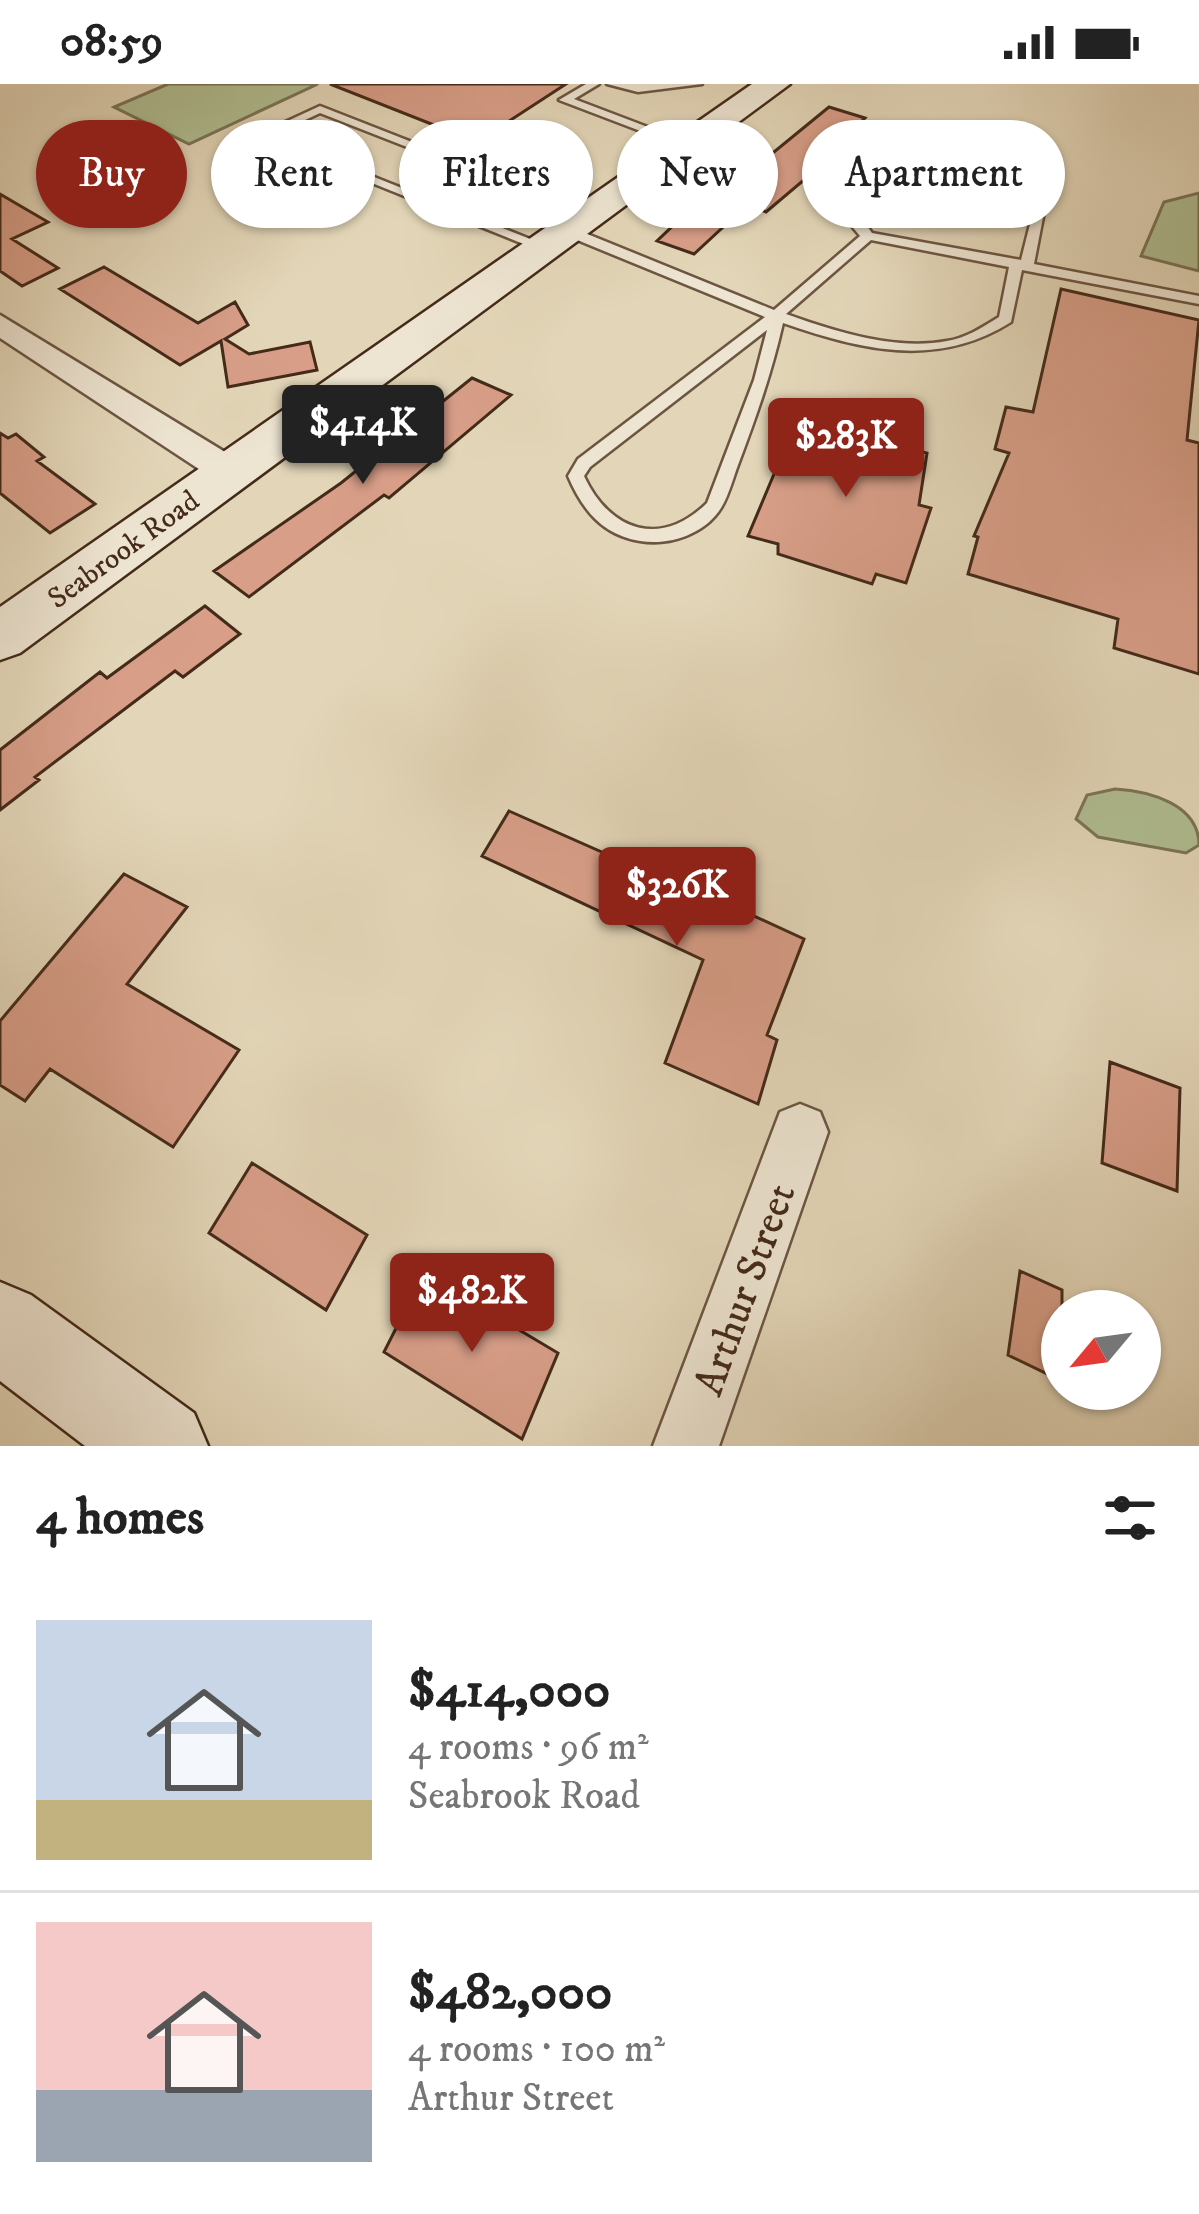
<!DOCTYPE html>
<html lang="en">
<head>
<meta charset="utf-8">
<style>
	body { margin:0; font-family:"IM FELL DW Pica",serif; background:#f2f2f2; color:#222; height:100vh; display:flex; flex-direction:column; font-size:45px; white-space:nowrap }
	* { box-sizing:border-box; margin:0 }
	p { font-size:39px; color:#767676 }
	.icon { flex:none; width:66px; height:66px; fill:none; stroke:currentColor; stroke-width:2; stroke-linecap:round; stroke-linejoin:round }
	.map { position:relative; height:1362px; overflow:hidden }
	.panel { display:flex; flex-direction:column; background:#fff; flex:1 }
	.panel>* { flex:none }
	.banner { position:absolute; left:36px; top:36px; width:1128px; height:108px; display:flex; gap:24px }
	.needle { width:78px; rotate:241deg }
	.buttons { position:absolute; left:1041px; top:1206px; display:grid; gap:24px }
	.buttons a { display:grid; place-items:center; width:120px; height:120px; border-radius:50%; background:#fff; box-shadow:0 3px 9px #0004; font-size:60px }
	.price { position:absolute; translate:-50% -102px; padding:0 27px; border-radius:12px; background:#8f2418; color:#fff; font-size:39px; line-height:78px; filter:drop-shadow(0 3px 6px #0008) }
	.price::after { content:''; position:absolute; left:50%; top:72px; width:36px; height:27px; margin-left:-18px; background:inherit; clip-path:polygon(0 0,100% 0,50% 100%) }
	.price.active { background:#222; color:#fff }
	ul { padding:0; list-style:none }
	li { display:flex; align-items:center; gap:36px; height:300px; padding:0 36px }
	li+li { border-top:3px solid #e0e0e0 }
	li span { display:grid; place-items:center; flex:none; width:336px; height:240px; border-radius:0px; color:#555 }
	li>.icon { margin-inline-start:auto }
	span .icon { width:144px; height:144px; fill:#fffc; stroke-width:1 }
	li b { font-size:51px }
	h2 { display:flex; justify-content:space-between; align-items:center; height:144px; padding:0 36px; font-size:51px }
	.tag { padding:0 42px; border-radius:54px; background:#fff; box-shadow:0 3px 9px #0004; font-size:42px; line-height:108px }
	.tag.active { background:#8f2418; color:#fff }
	.status { display:flex; justify-content:space-between; align-items:center; height:84px; padding:0 60px; background:#fff; direction:ltr }
	.status svg { height:33px; fill:currentColor }
	.map>svg:first-child { display:block }
</style>
</head>
<body>
<div class="status"><b>08:59</b><svg viewBox="0 0 49 12"><path d="M0 12V9h3v3zM5 12V6h3v6zM10 12V3h3v9zM15 12V0h3v12zM26 1h20v11H26zM47 4h2v5h-2z"/></svg></div>
<div class="map">
<svg width="1199" height="1362" viewBox="0 0 1199 1362">
	<rect width="100%" height="100%" fill="#e3d6b8"/>
	<filter id="stains"><feTurbulence type="fractalNoise" baseFrequency=".00167" numOctaves="4"/><feColorMatrix values="0 0 0 0 .2 0 0 0 0 .09 0 0 0 0 .02 0 0 0 .5 -.17"/></filter>
	<radialGradient id="worn" r=".72"><stop offset=".6" stop-color="#630" stop-opacity="0"/><stop offset="1" stop-color="#630" stop-opacity=".3"/></radialGradient>
	<path fill="#b0be92" stroke="#7a7456" stroke-width="3" d="M168,0h150l-129,60 -75,-37z
		M1199,109v78l-58,-15 23,-54z
		M1115,705c34,2 84,15 84,56l-13,8 -88,-16 -22,-18 11,-24z"/>
	<path fill="#d89e88" stroke="#442a19" stroke-width="3" d="M330,0h236l-89,58z
		M829,23l36,11 -6,6 17,5 -43,37 -9,-3 -58,49 -19,-7 -53,49 -37,-13 42,-40 57,-43 7,3z
		M0,110l48,28 -36,17 46,29 -36,18 -22,-15z
		M104,183l94,56 37,-21 13,23 -23,14 24,15 61,-12 7,28 -89,17 -7,-46 -41,24 -120,-76z
		M1061,205l138,31 -12,120 12,3v231l-85,-26 4,-29 -150,-45 10,-37 -4,-1 35,-83 -14,-4 11,-42 27,5z
		M472,294l39,17 -122,103 -5,-3 -135,102 -35,-26 127,-88z
		M826,332l85,21 -4,11 20,5 -8,52 12,3 -25,75 -30,-9 -4,10 -94,-30v-10l-30,-8 50,-119 26,7z
		M0,349l8,5 8,-4 28,23 -7,4 58,43 -45,29 -50,-40z
		M205,522l35,28 -57,43 -8,-6 -140,106 4,3 -39,30v-60l100,-78 7,6z
		M509,727l145,64 2,-4 148,68 -37,96 10,5 -19,64 -93,-41 38,-103 -221,-104z
		M124,790l63,33 -60,77 112,66 -66,97 -123,-78 -25,32 -25,-16v-64z
		M1110,978l70,26 -3,103 -75,-28z
		M252,1079l115,72 -41,75 -117,-77z
		M1020,1187l42,19v91l-54,-26z
		M424,1189l134,80 -36,86 -138,-87z"/>
	<g fill="none" stroke-linecap="round" stroke-linejoin="round">
		<defs>
			<path id="lane" d="M586,0h13l-25,15 121,46 -10,3 -126,-48z
				M607,0h95l-64,8z
				M320,22l212,83 -23,18h-8l-78,-31 10,-3 71,26 13,-9 -197,-77 -49,23 282,112 -12,3 -286,-115z
				M898,78l151,24 -15,78 165,32v8l-177,-34 -11,52c-74,47 -150,28 -228,1 -11,49 -27,94 -45,142 -5,13 -9,30 -17,43 -16,26 -52,38 -81,33 -38,-6 -58,-32 -72,-65l10,-17 187,-142 -200,-82v-6h10l199,81 86,-74 -15,-18 -1,-7zM901,86l137,22 -17,68 -149,-27 -15,-21zM871,156l138,27 -10,50c-16,10 -33,21 -52,24 -52,10 -113,-10 -161,-27zM767,246l-13,50 -47,123c-46,45 -97,29 -123,-27l6,-9z"/>
			<path id="street" d="M0,231l243,148 5,9 -5,9h-26l-217,-143z
				M800,1020l20,8 8,20 -109,314h-66l127,-334z"/>
			<path id="secondary" d="M752,0h38l-770,569 -20,7v-53z
				M0,1198l31,13 163,118 14,33h-123l-85,-65z"/>
		</defs>
		<use href="#lane" stroke="#6c5541" stroke-width="5"/>
		<use href="#street" stroke="#6c5541" stroke-width="5"/>
		<use href="#secondary" stroke="#442a19" stroke-width="5"/>
		<use href="#lane" fill="#ede4d1" fill-rule="evenodd"/>
		<use href="#street" fill="#ede4d1" fill-rule="evenodd"/>
		<use href="#secondary" fill="#ede4d1" fill-rule="evenodd"/>
	</g>
	<g text-anchor="middle" stroke-width="9" stroke-linejoin="round" paint-order="stroke">
		<g font-size="30" fill="#442a19" stroke="#ede4d1">
			<text transform="translate(123 465) rotate(-36)" y="10">Seabrook Road</text>
		</g>
		<g font-size="42" fill="#442a19" stroke="#ede4d1">
			<text transform="translate(743 1205) rotate(-70)" y="15">Arthur Street</text>
		</g>
	</g>
	<rect width="100%" height="100%" filter="url(#stains)"/>
	<rect width="100%" height="100%" fill="url(#worn)"/>
</svg>
<div class="buttons">
<a><svg class="needle" viewBox="-14 -14 28 28"><path d="M0-13l5 13h-10z" fill="#e53935"/><path d="M0 13l5-13h-10z" fill="#767676"/></svg></a>
</div>
<b class="price active" style="left:363px;top:403px">$414K</b>
<b class="price" style="left:846px;top:416px">$283K</b>
<b class="price" style="left:677px;top:865px">$326K</b>
<b class="price" style="left:472px;top:1271px">$482K</b>
<div class="banner">
<a class="tag active">Buy</a>
<a class="tag">Rent</a>
<a class="tag">Filters</a>
<a class="tag">New</a>
<a class="tag">Apartment</a>
</div>
</div>
<section class="panel">
<h2>4 homes<svg class="icon" aria-label="filters" viewBox="0 0 24 24"><path d="M4 7h16M4 17h16"/><circle cx="9" cy="7" r="2"/><circle cx="15" cy="17" r="2"/></svg></h2>
<ul>
<li><span style="background:linear-gradient(#c9d6e8 75%,#c2b280 0)"><svg class="icon" aria-label="home" viewBox="0 0 24 24"><path d="M3 11l9-7 9 7M6 9v11h12V9"/></svg></span><div><b>$414,000</b><p>4 rooms · 96 m²</p><p>Seabrook Road</p></div></li>
<li><span style="background:linear-gradient(#f6c9c9 70%,#9aa5b1 0)"><svg class="icon" aria-label="home" viewBox="0 0 24 24"><path d="M3 11l9-7 9 7M6 9v11h12V9"/></svg></span><div><b>$482,000</b><p>4 rooms · 100 m²</p><p>Arthur Street</p></div></li>
</ul>
</section>
</body>
</html>
